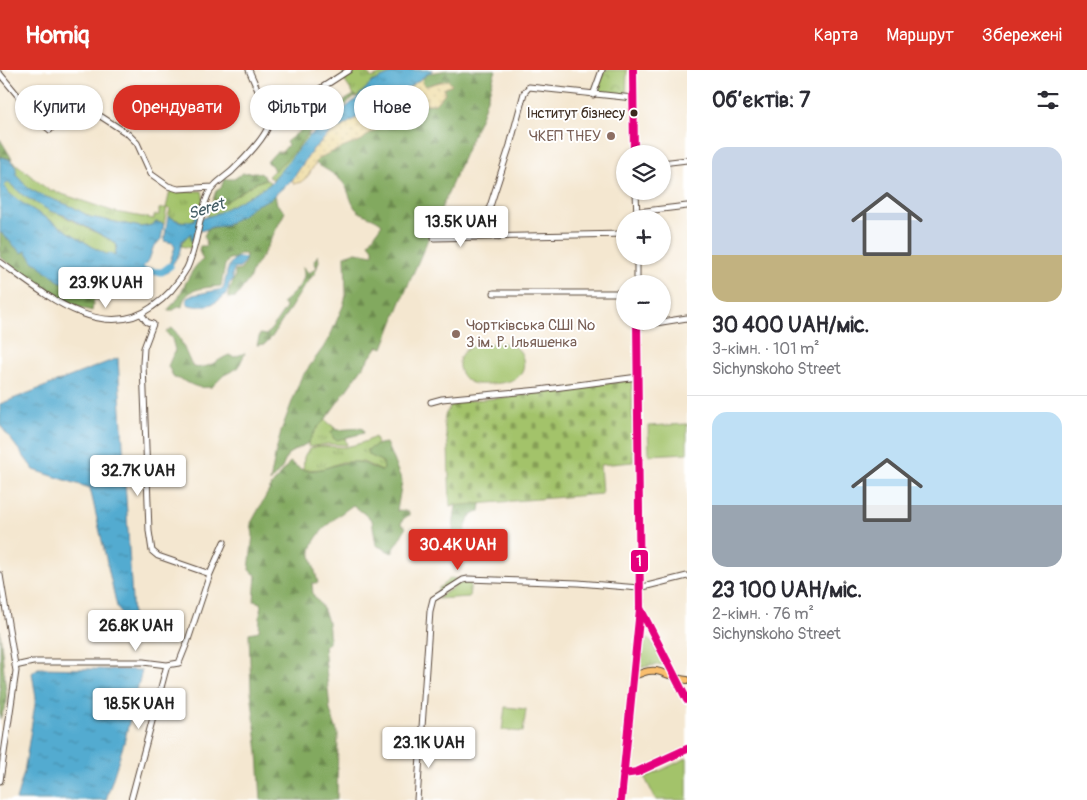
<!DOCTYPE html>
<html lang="uk">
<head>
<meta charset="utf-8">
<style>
	body { margin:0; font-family:Pangolin,sans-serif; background:#f7f7f7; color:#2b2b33; height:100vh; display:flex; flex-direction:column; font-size:19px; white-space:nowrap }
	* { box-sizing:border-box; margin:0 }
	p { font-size:16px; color:#7c7c81 }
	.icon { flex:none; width:28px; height:28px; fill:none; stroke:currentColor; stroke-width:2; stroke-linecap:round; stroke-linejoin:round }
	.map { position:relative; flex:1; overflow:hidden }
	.sheet { display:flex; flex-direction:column; background:#fff; width:400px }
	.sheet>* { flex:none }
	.hud { position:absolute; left:15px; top:15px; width:475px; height:45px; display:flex; gap:10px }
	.tools { position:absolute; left:616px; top:75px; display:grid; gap:10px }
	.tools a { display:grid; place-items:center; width:55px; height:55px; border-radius:50%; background:#fff; box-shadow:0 1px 4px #0004; font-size:25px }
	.price { position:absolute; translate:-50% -42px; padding:0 11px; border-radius:5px; background:#fff; color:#222; font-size:16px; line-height:32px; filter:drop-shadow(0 1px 2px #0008) }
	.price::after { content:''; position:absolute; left:50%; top:30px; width:15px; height:11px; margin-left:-8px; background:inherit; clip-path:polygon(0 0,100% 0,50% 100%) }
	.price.active { background:#d93025; color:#fff }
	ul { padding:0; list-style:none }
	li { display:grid; align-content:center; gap:10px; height:265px; padding:0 25px }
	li+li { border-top:1px solid #e1e1e2 }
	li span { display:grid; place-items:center; height:155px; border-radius:15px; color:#555 }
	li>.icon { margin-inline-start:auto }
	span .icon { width:90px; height:90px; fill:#fffc; stroke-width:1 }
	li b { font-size:21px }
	h2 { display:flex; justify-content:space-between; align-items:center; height:60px; padding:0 25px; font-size:21px }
	.chip { padding:0 18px; border-radius:22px; background:#fff; box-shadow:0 1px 4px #0004; font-size:18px; line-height:45px }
	.chip.active { background:#d93025; color:#fff }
	header { display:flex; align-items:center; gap:30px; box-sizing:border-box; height:70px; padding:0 25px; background:#d93025; color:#fff }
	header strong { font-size:24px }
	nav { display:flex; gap:28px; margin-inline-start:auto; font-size:18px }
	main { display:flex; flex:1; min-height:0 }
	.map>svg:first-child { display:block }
</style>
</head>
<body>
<header>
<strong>Homiq</strong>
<nav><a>Карта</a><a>Маршрут</a><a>Збережені</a></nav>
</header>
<main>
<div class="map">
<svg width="687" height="730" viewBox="0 0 687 730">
	<defs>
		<pattern id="grass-tufts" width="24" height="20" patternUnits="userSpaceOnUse" patternTransform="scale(1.25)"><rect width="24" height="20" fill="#a3c36b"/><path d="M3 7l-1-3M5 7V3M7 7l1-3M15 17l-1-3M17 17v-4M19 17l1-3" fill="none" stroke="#869f57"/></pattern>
		<pattern id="forest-firs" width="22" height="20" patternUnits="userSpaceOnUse" patternTransform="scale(1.25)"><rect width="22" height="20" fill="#82a95f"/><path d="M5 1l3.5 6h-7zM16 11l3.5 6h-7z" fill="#6c8a4e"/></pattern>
		<pattern id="sand-dots" width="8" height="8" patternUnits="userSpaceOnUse" patternTransform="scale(1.25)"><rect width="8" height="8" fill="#eeda9e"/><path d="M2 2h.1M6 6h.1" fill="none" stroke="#cdbb88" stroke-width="1.8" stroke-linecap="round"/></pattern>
		<pattern id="cemetery-stones" width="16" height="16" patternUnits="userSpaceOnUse" patternTransform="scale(1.25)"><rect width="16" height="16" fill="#a3c36b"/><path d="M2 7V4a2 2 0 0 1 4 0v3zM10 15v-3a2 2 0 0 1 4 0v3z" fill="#869f57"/></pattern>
		<pattern id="park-crowns" width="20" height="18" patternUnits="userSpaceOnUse" patternTransform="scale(1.25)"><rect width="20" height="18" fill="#a3c36b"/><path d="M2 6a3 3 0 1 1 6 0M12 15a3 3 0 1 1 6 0" fill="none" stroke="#869f57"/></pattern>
		<pattern id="water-ripples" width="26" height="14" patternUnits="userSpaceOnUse" patternTransform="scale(1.25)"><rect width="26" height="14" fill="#53abd0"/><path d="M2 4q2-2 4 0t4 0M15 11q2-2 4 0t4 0" fill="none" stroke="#468ba8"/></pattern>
	</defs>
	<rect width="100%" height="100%" fill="#fff"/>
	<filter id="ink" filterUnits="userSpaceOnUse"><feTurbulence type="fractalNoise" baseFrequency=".02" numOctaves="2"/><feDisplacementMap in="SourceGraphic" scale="10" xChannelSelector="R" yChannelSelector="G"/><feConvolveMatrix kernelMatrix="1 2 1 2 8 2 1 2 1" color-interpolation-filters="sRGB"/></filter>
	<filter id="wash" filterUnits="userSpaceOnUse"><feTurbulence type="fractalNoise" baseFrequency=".0096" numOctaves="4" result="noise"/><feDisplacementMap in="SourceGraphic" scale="20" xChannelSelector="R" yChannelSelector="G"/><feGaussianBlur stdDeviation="1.12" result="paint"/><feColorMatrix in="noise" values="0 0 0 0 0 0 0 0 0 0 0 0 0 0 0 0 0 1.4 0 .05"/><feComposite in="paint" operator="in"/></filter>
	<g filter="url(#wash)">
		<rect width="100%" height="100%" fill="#f4e7d0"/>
		<path fill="url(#grass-tufts)" stroke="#6f7644" d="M351,0h14l7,8 18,-8h10l-28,12 -15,15 -3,-2 -12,-18z
			M309,62l-1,5 -34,43 -6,-4 25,-23z
			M9,88l38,31 68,23 39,7v-4h5v-6l7,-1 4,-17h32c4,12 -2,20 -8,29 -13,3 -14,1 -26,-4l2,-7 -3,-1 -3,16 -7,-2 -5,3 -11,2 -51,-10 -17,-10 -32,-12 -13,-7 -12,-13 -2,-12z
			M266,109l5,4 -2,2 -53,29 -9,3 9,-26 -2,8 10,4 31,-20z
			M8,112l16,14 87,44 6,5 -2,10h-7l-12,-6 -77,-48 -10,-8 -5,-7z
			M191,162v8l2,1 -2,7 -10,-2 5,-10z
			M325,350l10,8 -4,5 14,5 2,7 -20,-1 -19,3c0,-11 9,-19 17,-27z
			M375,367l2,8 -9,5 2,5 13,7 1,7 -2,2 -19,-9h-21l-19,7 -20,1c1,-4 0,-12 2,-15 6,-14 29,-7 40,-8 11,-2 21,-5 30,-10z
			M451,508l9,2 -24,15 3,-7z
			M467,511h4l-2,16 -32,2 21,-15z
			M643,568l7,1 14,25 -27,4 2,-22z"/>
		<path fill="url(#forest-firs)" stroke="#5e6a3e" d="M447,0h49l-14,44 -82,190 -17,44 -5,-2 -53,74 -9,9 -8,14 -20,11 -6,14 -12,14 5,-26 6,-25 20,-53 27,-37 15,-35 3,-11 -1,-39 11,-4 17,3v-7l-4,-5 13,-19c-8,-8 -21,-8 -27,-16 -4,-6 -6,-15 -9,-21 -6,-11 -21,-18 -31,-24l3,-4 9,-5 35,-14 8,-7 24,-11 25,-18h16l10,-11 -2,-4 9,-4 -11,-4 -15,5 -5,-3c4,-13 15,-10 26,-13z
			M354,25l2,1 -7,5 -5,6 -19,11 -16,14 -16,21 -19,18 -2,-5 -5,-4 9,-10h6l6,-7 -2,-3c8,-6 14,-13 24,-16l3,-7z
			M0,69l12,20 -12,-2z
			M256,102l6,2 4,5 -11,4 -31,20 -10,-4 2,-8 5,-3 3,-9h10l9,-6z
			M275,125l2,9 8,8 -20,39 -13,20 -2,7 -14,19 -8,1c-1,-10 8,-16 7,-27l6,-1 4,-8 1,-8h-6l-5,4 -6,1 -4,6 -4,21c-16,2 -37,1 -39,21l-4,-1 -4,4h-6c2,-4 6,-6 8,-9 7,-10 16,-36 27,-41l-4,-9 1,-5h7l-3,-10 3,-6c6,-4 13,-3 19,-5 10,-5 18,-13 27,-19 8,-4 16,-6 22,-11z
			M0,162c8,6 14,15 22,21l4,-2 8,11 7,4 4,6c7,1 8,6 14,9 7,4 14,5 20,9l4,-3 6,3 28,2 -9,3 -5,6 -9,-2 -2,12 -27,-8 -65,-46z
			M318,185l1,6 -4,12 -10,12 -33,52 -7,7 -8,1 3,-11 6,1c8,-8 13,-18 20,-27l-4,-5c7,-5 22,-19 22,-28 0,-3 -1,-6 -1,-8l6,6 8,-5 -3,-7z
			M172,258c9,7 14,28 21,39 15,3 24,-7 36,-12l5,2 11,-4 -7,15 -14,7 -12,12c-4,0 -10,1 -14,0 -8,-2 -15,-8 -24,-9l-6,-12 7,-16 -3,-11 -6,-7z
			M335,358l1,2 24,-2 3,1 1,4 -27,7 -3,-1 -3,-6z
			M386,373l16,38 -5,30 3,-1 9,2v3l-6,4 -2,5 5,3 -14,26 -16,-8 -4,-25 -19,-15c-13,9 -45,32 -42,51 2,8 5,18 7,27h-6l1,12c14,15 17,29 16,48l-5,3 6,64 8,24 -1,66h-76l-3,-47 -7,-62 -2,-58 10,-2 2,-28 -7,-2 2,-26 -7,-5 4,-35 -2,-12 21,-38 18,-23c4,3 10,7 14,8 17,3 34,-9 52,-8 9,0 16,7 26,9l2,-2 -1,-7 -14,-7 -2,-5 12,-6z
			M469,430l12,4 -1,7 -11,6 -6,20 -9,8 -1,-17 3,-22z
			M0,561l7,71 -7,17z"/>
		<path fill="url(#sand-dots)" stroke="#94825e" d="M423,7l-1,6 4,3 22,-6 4,5 -9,4 2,4 -10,11h-16l-25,18 -24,11 -8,7 -35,14 -9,5 -10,17 -7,6 -7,2 -2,-4 21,-31 16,-15 81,-48z"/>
		<path fill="url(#cemetery-stones)" stroke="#6f7644" d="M632,310l1,82 -33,3 2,29 -152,12 -2,-61 -4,-22 1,-8 8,-13 45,-4z"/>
		<path fill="url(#park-crowns)" stroke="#6f7644" d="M603,0h24l-1,27 -30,-5z"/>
		<path fill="#a3c36b" stroke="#6f7644" d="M504,273c9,2 17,5 19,16 5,22 -18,24 -34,25 -6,0 -14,1 -19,-2 -6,-3 -10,-9 -11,-15 -2,-25 28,-23 45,-24z
			M687,354v29l-38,2 -1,-29z
			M505,637l21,2 -3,23 -21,-2z
			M687,688v42h-31l-11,-22z"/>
		<path fill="url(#water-ripples)" stroke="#476a77" fill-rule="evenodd" d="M400,0h33l-22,16 -82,48 -16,15 -21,31 -22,19 -16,7 -10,8 -20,12 -12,1 -8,3 -9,2 -2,9h-2v-8l-9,8 -3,13 -12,19 -4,1v-4l6,-6 6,-17 -2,-4 -9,-2 4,-25c12,6 12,7 26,4l3,-7 4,-4 -2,10 17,-5 53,-29 39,-48 46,-36 18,-19z
			M0,87c10,1 18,6 16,18l12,13 13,7 32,12 17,10 51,10 11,-2 4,-3 8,2 -3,15 -8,9 -4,12 -6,7 3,3v3l-7,2c-11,15 -39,21 -56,13l-4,2c-6,-4 -13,-5 -20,-9 -5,-3 -7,-8 -14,-9l-4,-6 -7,-4 -8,-11 -4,2c-8,-6 -14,-15 -22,-21zM8,112l16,14 26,15 14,4 47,25 6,5 -2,10 -6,-2 -1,2 -12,-6 -77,-48 -10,-8 -5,-7z
			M240,187l6,1 -6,10 -6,1 -2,6 1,5 -4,4c-1,18 -27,27 -42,20v-6l6,-3 30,-6c4,-11 3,-30 17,-32z
			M118,288l16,277 -17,-28 -27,-119 -56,-18 -34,-45v-21z
			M38,598l104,2 -18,73 -18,57h-90l8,-28 12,-74 -4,-25z"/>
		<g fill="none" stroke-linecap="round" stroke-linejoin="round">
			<path stroke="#53abd0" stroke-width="7" d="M138,201l24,1 8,-6"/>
		</g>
	</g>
	<g filter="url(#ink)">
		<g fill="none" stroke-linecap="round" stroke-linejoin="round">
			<defs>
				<path id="minor" d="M633,0l1,84
					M0,4l38,46 12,10 19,-30 5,-1 54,35 9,9 14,31 17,12 10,3 35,-2
					M593,25l9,-25
					M269,52l80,-52
					M662,93l25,-3
					M636,121l1,28
					M637,142l50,-6
					M480,167l30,-92 14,-52 5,-6 104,11
					M434,168l191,-4
					M637,186v28
					M0,192c41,29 101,82 152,45 15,-10 26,-23 35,-39 11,-24 11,-50 21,-73 4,-10 16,-17 24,-24 10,-10 35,-34 37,-48 1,-8 -16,-43 -20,-53
					M494,223h131
					M142,245l5,7 6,2 -9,24 -1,16 6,167 3,20 6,5 52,18 14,-32
					M637,256l50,-8
					M431,332l11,-3 97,-9 99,-13
					M0,505l16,96 -16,110
					M640,540l35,66
					M15,596l18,-4h110l24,3 12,-2 8,-20 23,-69
					M633,607l7,-68 -3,-288
					M131,730l36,-135
					M417,730l13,-189 3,-12 30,-19 5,-1 110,4 61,5 48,-12"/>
				<path id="major" d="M675,606l12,24
					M623,704l14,-2 50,-23
					M621,730l12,-123c26,-15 32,1 54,3"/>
			</defs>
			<use href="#minor" stroke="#574639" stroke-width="7"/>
			<use href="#major" stroke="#574639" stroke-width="8"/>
			<use href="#minor" stroke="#fff" stroke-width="5"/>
			<use href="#major" stroke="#f9be6d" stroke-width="6"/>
			<defs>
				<path id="bus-1" d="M633,0l1,84
					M640,538l47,92
					M623,704l14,-2 50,-23
					M621,730l19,-191 -3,-288"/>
			</defs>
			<use href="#bus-1" stroke="#fff" stroke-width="11"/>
			<use href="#bus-1" stroke="#e5007d" stroke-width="8"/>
		</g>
	</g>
	<circle fill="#3b2a1e" stroke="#fff" stroke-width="2" cx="634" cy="43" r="4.5"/>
	<g fill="#8d6e63" stroke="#fff" stroke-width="2">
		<circle cx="611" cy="66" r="5"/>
		<circle cx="456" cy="264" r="5"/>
	</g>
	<g text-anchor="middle" stroke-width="4" stroke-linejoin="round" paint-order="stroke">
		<g font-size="14" fill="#3b2a1e" stroke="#fff" text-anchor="end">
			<text x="625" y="48">Інститут бізнесу</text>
		</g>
		<g font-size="15" fill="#785e54" stroke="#fff" text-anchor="end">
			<text x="601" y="71">ЧКЕП ТНЕУ</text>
			<text x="466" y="260" text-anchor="start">Чортківська СШІ №<tspan x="466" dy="17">3 ім. Р. Ільяшенка</tspan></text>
		</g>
		<g font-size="16" font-style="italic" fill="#455e65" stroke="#fff">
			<text transform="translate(206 138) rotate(-17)" y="6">Seret</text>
		</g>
	</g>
	<rect stroke="#fff" stroke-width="2" x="630" y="479" width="19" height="24" rx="5" fill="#e5007d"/>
	<g font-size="14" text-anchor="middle" font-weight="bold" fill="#fff">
		<text x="639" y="496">1</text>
	</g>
</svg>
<div class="tools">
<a><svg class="icon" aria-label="layers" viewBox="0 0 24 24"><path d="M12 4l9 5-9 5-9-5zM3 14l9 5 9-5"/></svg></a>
<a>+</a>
<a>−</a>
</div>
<b class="price" style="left:461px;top:178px">13.5K UAH</b>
<b class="price" style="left:106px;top:239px">23.9K UAH</b>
<b class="price" style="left:138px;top:427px">32.7K UAH</b>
<b class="price active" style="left:458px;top:501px">30.4K UAH</b>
<b class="price" style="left:136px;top:582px">26.8K UAH</b>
<b class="price" style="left:139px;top:660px">18.5K UAH</b>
<b class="price" style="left:429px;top:699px">23.1K UAH</b>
<div class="hud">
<a class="chip">Купити</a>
<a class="chip active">Орендувати</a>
<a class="chip">Фільтри</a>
<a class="chip">Нове</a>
</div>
</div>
<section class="sheet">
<h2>Об’єктів: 7<svg class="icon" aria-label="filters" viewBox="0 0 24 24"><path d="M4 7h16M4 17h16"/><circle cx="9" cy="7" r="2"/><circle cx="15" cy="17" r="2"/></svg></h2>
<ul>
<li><span style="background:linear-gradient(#c9d6e8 70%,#c2b280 0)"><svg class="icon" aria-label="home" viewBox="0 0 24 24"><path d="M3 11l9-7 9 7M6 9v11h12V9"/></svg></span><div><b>30 400 UAH/міс.</b><p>3-кімн. · 101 m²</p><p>Sichynskoho Street</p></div></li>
<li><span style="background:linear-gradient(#bfe0f5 60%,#9aa5b1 0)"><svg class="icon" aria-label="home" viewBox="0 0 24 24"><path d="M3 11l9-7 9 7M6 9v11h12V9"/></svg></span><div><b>23 100 UAH/міс.</b><p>2-кімн. · 76 m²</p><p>Sichynskoho Street</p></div></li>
</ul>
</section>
</main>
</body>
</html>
